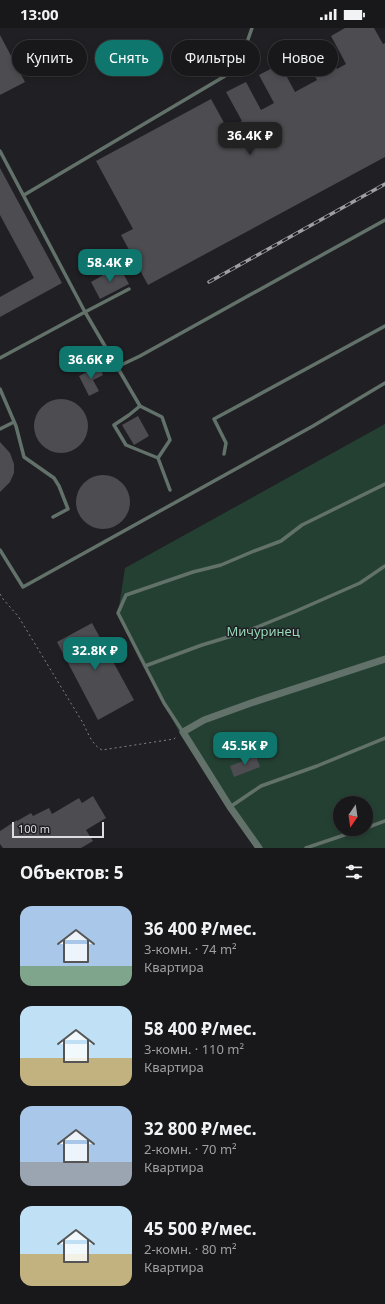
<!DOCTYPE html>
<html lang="ru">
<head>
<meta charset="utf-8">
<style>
	body { margin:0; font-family:"Noto Sans",sans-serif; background:#212023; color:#f1f3f6; height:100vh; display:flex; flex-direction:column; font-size:15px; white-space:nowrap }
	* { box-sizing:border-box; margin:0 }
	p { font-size:13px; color:#9f9fa2 }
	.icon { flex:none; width:22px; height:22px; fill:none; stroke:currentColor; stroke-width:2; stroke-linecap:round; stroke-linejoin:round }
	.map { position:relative; height:820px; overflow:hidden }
	.sheet { display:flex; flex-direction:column; background:#18171a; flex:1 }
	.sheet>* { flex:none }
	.guide { position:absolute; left:12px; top:12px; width:361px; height:36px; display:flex; gap:8px }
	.needle { width:26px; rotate:193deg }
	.controls { position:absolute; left:333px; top:768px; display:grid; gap:8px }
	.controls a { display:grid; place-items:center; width:40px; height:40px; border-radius:50%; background:#18171a; box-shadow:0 2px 6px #0003,0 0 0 1px #363639; font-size:20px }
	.scale { position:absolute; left:12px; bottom:10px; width:92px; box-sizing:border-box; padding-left:4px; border:2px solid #dddcdf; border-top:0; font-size:11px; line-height:14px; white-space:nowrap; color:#dddcdf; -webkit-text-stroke:3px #201f23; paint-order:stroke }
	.price { position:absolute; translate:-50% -34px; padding:0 9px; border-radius:8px; background:#0f766e; color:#fff; font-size:13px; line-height:26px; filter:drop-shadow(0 1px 2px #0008) }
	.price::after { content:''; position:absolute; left:50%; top:24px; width:12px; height:9px; margin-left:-6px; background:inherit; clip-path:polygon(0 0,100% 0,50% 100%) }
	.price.active { background:#222; color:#fff }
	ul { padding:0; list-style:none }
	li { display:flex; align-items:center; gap:12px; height:100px; padding:0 20px }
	li span { display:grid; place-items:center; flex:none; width:112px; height:80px; border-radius:12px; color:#555 }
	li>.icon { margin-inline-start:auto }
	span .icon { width:48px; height:48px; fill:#fffc; stroke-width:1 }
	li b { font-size:17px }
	h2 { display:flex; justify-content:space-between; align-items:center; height:48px; padding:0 20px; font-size:17px }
	.tag { padding:0 14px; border-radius:18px; background:#18171a; box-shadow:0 2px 6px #0003,0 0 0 1px #363639; font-size:14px; line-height:36px }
	.tag.active { background:#0f766e; color:#fff }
	.status { display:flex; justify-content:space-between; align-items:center; height:28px; padding:0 20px; background:#18171a; direction:ltr }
	.status svg { height:11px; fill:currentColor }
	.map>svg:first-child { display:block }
</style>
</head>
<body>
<div class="status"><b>13:00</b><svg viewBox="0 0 49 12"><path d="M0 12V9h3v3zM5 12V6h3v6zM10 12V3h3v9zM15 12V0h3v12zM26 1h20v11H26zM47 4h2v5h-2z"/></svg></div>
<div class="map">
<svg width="385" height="820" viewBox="0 0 385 820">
	<rect width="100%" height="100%" fill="#201f23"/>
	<path fill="#244033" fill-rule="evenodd" d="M385,396v424h-130l-74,-112 -63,-123 7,-45zM340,775h26v26h-26z"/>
	<path fill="#4d4c51" d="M345,0h29l9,16 2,-1v114l-237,128 -27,-50 12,-6 -37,-68 115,-62 16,29 15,-7 -16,-29 20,-10 15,28 13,-7 -15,-28 21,-11 15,28 22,-12 -15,-28 20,-11 15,28 9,-5 -15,-28z
		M0,7l25,47 -25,13z
		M0,140l62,115 -62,34v-20l34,-19 -34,-63z
		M119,238l10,18 -29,15 -9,-17z
		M99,338l4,9 -10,5 6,11 -10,5 -10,-20z
		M34 398a27 27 0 1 1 54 0a27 27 0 1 1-54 0Z
		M138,388l11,20 -15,9 -12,-20z
		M0,414l10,11 4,11v9l-4,9 -10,10z
		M76 474a27 27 0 1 1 54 0a27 27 0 1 1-54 0Z
		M92,595l42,77 -36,20 -41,-78z
		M256,728l4,11 -26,10 -4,-11z
		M93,768l13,22 -20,12 7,11 -12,7h-78l-3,-4v-13l17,-11v1l14,-8 2,3 16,-8 3,6 27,-16 3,5z"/>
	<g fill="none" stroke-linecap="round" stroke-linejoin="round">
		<path stroke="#838286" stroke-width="1" stroke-dasharray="2 3" stroke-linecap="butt" d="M0,566l3,5 15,17 65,107c5,10 9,22 19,27l72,-11 3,-3"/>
		<path stroke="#627169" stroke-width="3.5" d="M0,123l85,161 55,94 22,11 8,23 -12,18
			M24,167l201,-119 20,-28 7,-20
			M0,330l85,-46 44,-23
			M117,339l23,-11 245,-136
			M0,361l16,37 8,31 30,21 5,8 9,23 -15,8
			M140,378l-11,9 -15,10 12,20 32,13 12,32
			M0,401l14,-7
			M224,426l2,-11 -12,-24 171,-93
			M0,522l23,37 290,-161 72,-43
			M145,638l-27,-53 8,-18 67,-23 28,-7 33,-14 27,-10 21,-16 83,-41
			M183,704l-19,-29 -19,-37 57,-21 43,-13 49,-20 66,-29 25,-17
			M230,779l31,-21 56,-20 68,-28
			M366,800l19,-7
			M306,820l56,-19"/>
		<path stroke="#627169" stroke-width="7" d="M259,820l-29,-41 -47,-75 21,-12 47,-17 134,-44"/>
		<defs>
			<path id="rail" d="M209,254l176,-98"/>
		</defs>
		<use href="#rail" stroke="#9f9ea2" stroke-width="3.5"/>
		<use href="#rail" stroke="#201f23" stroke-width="2" stroke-dasharray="6" stroke-linecap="butt"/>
	</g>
	<g text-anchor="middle" stroke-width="3" stroke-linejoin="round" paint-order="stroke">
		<g font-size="13" fill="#96d8b8" stroke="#201f23">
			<text x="263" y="608">Мичуринец</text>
		</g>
	</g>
</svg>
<div class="controls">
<a><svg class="needle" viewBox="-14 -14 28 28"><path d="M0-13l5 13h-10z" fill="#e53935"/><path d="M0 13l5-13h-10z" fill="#9f9fa2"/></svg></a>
</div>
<div class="scale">100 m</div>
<b class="price active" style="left:250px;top:128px">36.4K ₽</b>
<b class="price" style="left:110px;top:255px">58.4K ₽</b>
<b class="price" style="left:91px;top:352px">36.6K ₽</b>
<b class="price" style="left:95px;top:643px">32.8K ₽</b>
<b class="price" style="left:245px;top:738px">45.5K ₽</b>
<div class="guide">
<a class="tag">Купить</a>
<a class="tag active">Снять</a>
<a class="tag">Фильтры</a>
<a class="tag">Новое</a>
</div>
</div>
<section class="sheet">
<h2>Объектов: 5<svg class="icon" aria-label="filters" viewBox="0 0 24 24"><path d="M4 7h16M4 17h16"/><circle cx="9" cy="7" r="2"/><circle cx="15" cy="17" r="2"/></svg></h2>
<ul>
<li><span style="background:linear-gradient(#a9c7e8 75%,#7fa58c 0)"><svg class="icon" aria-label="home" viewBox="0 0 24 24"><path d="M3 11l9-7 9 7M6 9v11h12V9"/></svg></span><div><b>36 400 ₽/мес.</b><p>3-комн. · 74 m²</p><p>Квартира</p></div></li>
<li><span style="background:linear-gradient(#bfe0f5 65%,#c2b280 0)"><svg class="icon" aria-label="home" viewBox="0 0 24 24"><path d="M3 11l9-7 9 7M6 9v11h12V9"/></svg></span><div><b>58 400 ₽/мес.</b><p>3-комн. · 110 m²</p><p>Квартира</p></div></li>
<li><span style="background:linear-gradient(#a9c7e8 70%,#9aa5b1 0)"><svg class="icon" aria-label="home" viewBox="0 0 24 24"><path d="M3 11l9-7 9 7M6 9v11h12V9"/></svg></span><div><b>32 800 ₽/мес.</b><p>2-комн. · 70 m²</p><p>Квартира</p></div></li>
<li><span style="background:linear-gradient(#bfe0f5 60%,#c2b280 0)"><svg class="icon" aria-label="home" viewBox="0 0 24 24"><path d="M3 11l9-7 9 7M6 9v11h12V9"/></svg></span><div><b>45 500 ₽/мес.</b><p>2-комн. · 80 m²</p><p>Квартира</p></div></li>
</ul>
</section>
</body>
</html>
